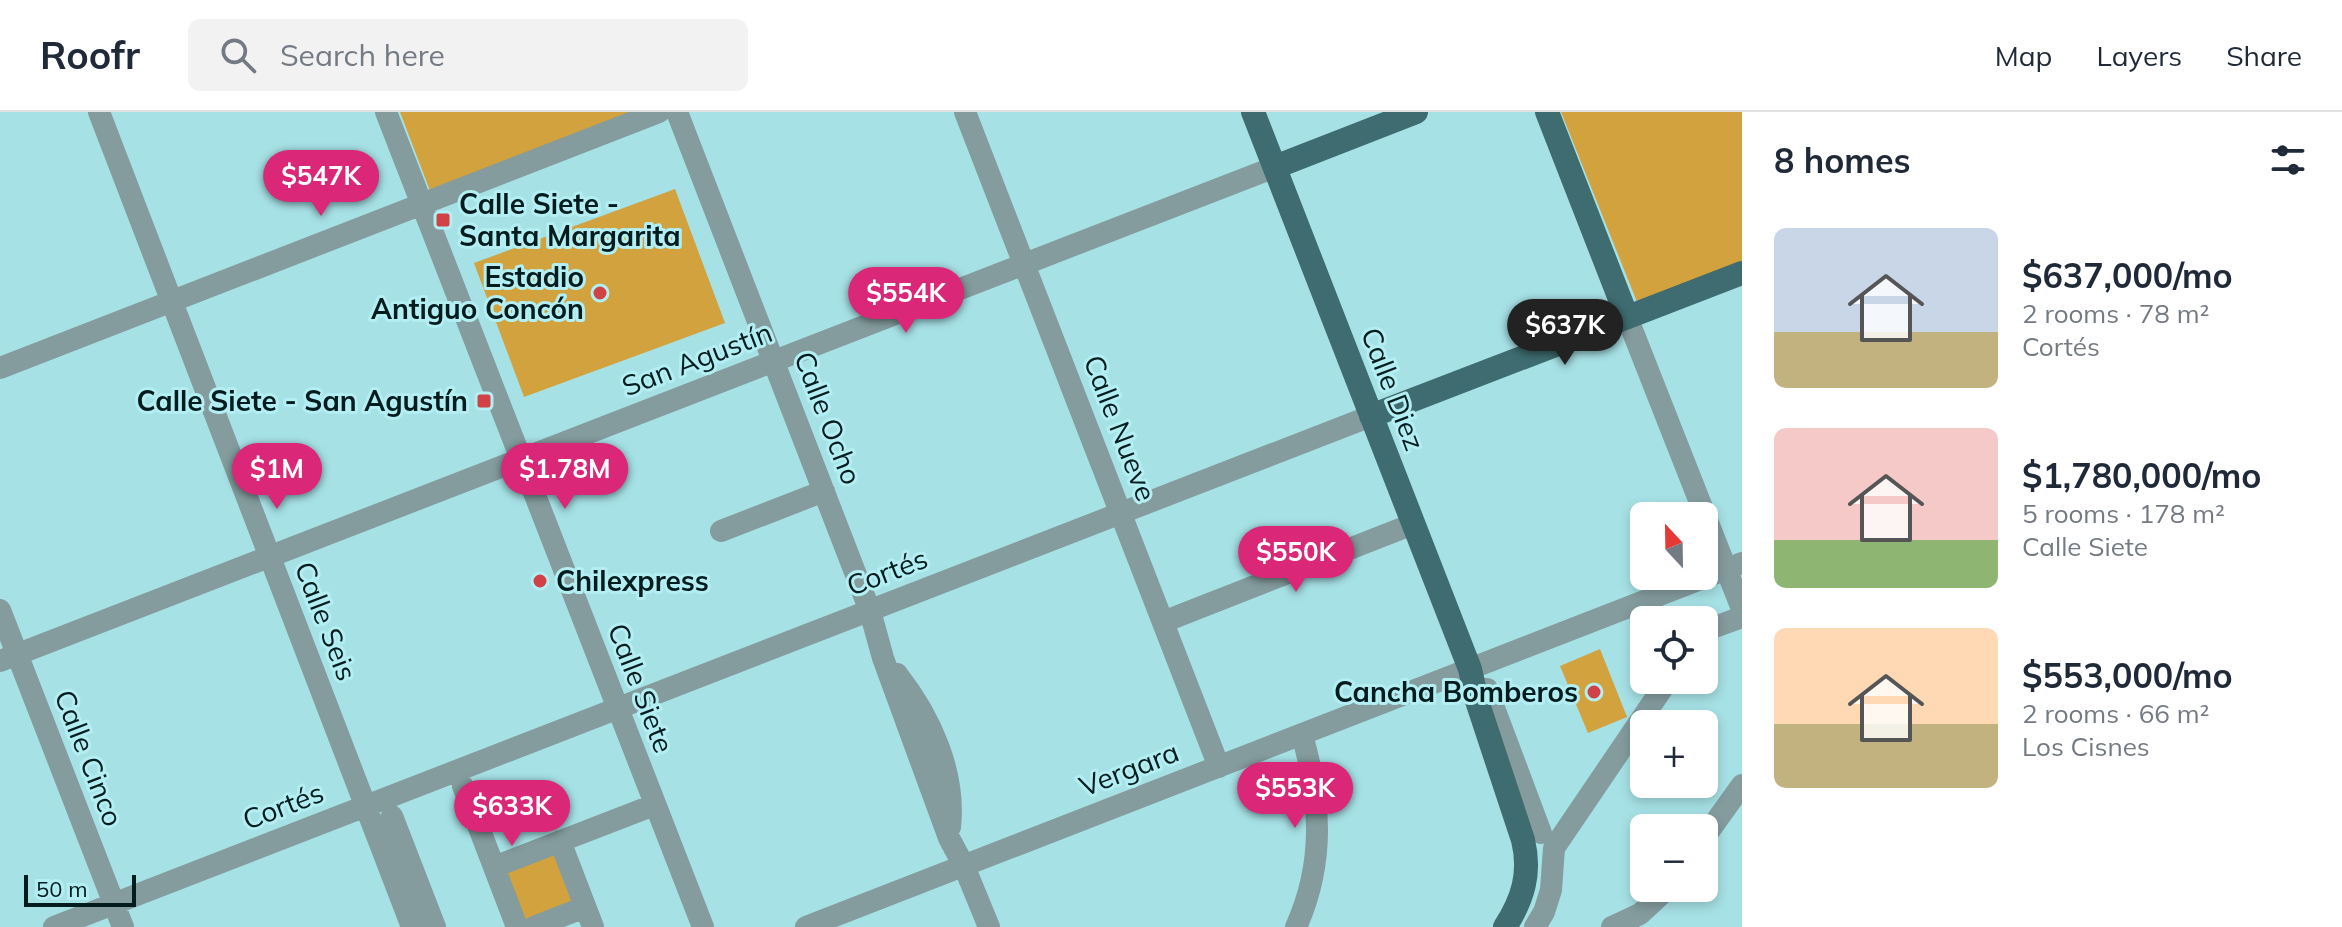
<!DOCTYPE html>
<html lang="en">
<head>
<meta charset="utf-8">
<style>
	body { margin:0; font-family:Mulish,sans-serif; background:#f2f2f3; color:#1f2937; height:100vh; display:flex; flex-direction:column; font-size:30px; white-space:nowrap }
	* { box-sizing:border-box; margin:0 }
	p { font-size:26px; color:#747a83 }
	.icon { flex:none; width:44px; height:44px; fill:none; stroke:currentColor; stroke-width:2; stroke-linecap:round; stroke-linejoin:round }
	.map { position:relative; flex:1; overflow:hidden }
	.drawer { display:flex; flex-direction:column; background:#fff; width:600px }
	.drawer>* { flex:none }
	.needle { width:52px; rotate:338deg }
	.controls { position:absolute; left:1630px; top:390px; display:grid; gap:16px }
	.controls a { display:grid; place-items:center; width:88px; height:88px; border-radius:12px; background:#fff; box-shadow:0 4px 12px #0003; font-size:40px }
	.scale { position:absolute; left:24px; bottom:20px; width:112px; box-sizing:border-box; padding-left:8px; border:4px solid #041c1e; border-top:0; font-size:22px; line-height:28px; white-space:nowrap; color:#041c1e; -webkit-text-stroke:6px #b3eef3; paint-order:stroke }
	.price { position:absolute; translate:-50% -68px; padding:0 18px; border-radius:28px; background:#db2777; color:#fff; font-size:26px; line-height:52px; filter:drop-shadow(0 2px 4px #0008) }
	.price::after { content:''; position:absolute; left:50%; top:48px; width:24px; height:18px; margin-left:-12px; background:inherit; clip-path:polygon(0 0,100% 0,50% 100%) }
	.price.on { background:#222; color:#fff }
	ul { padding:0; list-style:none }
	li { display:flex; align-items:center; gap:24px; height:200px; padding:0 32px }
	li span { display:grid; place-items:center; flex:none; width:224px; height:160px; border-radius:12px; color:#555 }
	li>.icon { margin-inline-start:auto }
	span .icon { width:96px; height:96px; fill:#fffc; stroke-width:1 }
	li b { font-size:34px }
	h2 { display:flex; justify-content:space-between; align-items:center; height:96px; padding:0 32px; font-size:34px }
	header { display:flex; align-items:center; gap:48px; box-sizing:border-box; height:112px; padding:0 40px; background:#fff; border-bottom:2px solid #e0e1e3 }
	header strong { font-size:38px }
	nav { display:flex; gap:44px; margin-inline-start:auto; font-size:28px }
	.search { width:560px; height:72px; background:#f2f2f3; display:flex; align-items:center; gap:20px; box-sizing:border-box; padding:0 28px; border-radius:12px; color:#747a83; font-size:30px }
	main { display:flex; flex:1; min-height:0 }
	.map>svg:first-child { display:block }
</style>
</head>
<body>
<header>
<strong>Roofr</strong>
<div class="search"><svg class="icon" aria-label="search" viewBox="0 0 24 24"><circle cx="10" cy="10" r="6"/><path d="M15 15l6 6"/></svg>Search here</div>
<nav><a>Map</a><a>Layers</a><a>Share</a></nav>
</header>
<main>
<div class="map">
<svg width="1742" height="815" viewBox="0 0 1742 815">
	<rect width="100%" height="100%" fill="#a6e1e6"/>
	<path fill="#d1a23e" d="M400,0h248l-216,84z
		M1561,0h181v154l-103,41z
		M675,77l50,134 -201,74 -50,-134z
		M1600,537l27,68 -39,16 -28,-67z
		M555,739l21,51 -54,22 -19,-53z"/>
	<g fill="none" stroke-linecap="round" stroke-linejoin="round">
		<path stroke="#849c9e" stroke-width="22" d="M99,0l313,815
			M386,0l317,815
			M677,0l193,499 13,47 66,180 15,28 25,61
			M965,0l254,655
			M1627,205l115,292
			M0,256l659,-256
			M721,419l103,-40
			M0,498l123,317
			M1163,510l250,-98
			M1704,522l8,-6 30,-11
			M0,549l1275,-494
			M897,562c33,42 59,98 53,153
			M1473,576l14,1 54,144
			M463,674l54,141
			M392,704l43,111
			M1704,726l38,-53
			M560,729l33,86
			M494,755l160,-62
			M54,815l1317,-511
			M534,815l51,-20
			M806,815l936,-364
			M1296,815c29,-64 25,-127 6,-192
			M1535,815l9,-15 7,-22 3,-42 114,-168
			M1612,815l28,-13 28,-26"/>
		<path stroke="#3e6c70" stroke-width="24" d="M1253,0l217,557 7,32 46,139c8,33 0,59 -18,87
			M1547,0l80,205
			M1275,55l141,-55
			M1371,304l371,-143"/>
	</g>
	<g fill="#d14246" stroke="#b3eef3" stroke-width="3">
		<rect x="435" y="100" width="16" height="16" rx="4"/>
		<circle cx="600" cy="181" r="8"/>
		<rect x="476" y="281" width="16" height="16" rx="4"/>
		<circle cx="540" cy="469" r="8"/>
		<circle cx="1594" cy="580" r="8"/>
	</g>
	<g text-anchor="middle" stroke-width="6" stroke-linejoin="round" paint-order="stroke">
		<g font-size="28" font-weight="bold" fill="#041c1e" stroke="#b3eef3" text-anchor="end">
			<text x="459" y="102" text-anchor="start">Calle Siete -<tspan x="459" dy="32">Santa Margarita</tspan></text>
			<text x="584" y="175">Estadio<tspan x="584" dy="32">Antiguo Concón</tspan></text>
			<text x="468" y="299">Calle Siete - San Agustín</text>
			<text x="556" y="479" text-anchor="start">Chilexpress</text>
			<text x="1578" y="590">Cancha Bomberos</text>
		</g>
		<g font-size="28" fill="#041c1e" stroke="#b3eef3">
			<text transform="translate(697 247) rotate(-21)" y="10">San Agustín</text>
			<text transform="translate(1393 277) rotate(69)" y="10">Calle Diez</text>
			<text transform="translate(828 306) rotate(69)" y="10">Calle Ocho</text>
			<text transform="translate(1120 316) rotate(69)" y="10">Calle Nueve</text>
			<text transform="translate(887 460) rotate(-21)" y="10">Cortés</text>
			<text transform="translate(326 509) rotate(69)" y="10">Calle Seis</text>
			<text transform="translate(641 576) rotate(69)" y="10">Calle Siete</text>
			<text transform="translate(89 646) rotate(69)" y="10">Calle Cinco</text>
			<text transform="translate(1129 657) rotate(-21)" y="10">Vergara</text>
			<text transform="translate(283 694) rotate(-21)" y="10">Cortés</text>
		</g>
	</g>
</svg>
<div class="controls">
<a><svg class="needle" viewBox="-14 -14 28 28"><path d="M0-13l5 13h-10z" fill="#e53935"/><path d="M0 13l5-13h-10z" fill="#747a83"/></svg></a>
<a><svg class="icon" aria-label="locate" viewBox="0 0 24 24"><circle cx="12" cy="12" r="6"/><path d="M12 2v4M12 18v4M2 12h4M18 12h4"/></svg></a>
<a>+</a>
<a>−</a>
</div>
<div class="scale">50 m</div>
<b class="price" style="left:321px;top:106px">$547K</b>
<b class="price" style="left:906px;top:223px">$554K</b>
<b class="price on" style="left:1565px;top:255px">$637K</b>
<b class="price" style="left:277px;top:399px">$1M</b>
<b class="price" style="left:565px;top:399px">$1.78M</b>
<b class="price" style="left:1296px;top:482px">$550K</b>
<b class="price" style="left:1295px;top:718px">$553K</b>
<b class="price" style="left:512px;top:736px">$633K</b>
</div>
<section class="drawer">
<h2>8 homes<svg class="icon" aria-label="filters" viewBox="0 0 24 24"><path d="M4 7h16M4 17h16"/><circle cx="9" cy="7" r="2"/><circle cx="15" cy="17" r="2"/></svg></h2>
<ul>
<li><span style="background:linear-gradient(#c9d6e8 65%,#c2b280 0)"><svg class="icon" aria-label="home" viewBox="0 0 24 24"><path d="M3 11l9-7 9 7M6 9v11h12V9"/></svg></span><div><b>$637,000/mo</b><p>2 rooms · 78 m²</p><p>Cortés</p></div></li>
<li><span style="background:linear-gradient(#f6c9c9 70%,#8fb573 0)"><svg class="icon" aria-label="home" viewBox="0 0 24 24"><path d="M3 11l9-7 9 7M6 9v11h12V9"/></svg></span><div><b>$1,780,000/mo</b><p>5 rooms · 178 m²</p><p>Calle Siete</p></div></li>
<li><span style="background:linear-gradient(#ffd9b3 60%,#c2b280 0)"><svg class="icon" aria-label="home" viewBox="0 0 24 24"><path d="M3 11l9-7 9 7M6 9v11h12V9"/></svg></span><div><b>$553,000/mo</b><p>2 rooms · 66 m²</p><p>Los Cisnes</p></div></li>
</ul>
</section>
</main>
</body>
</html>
